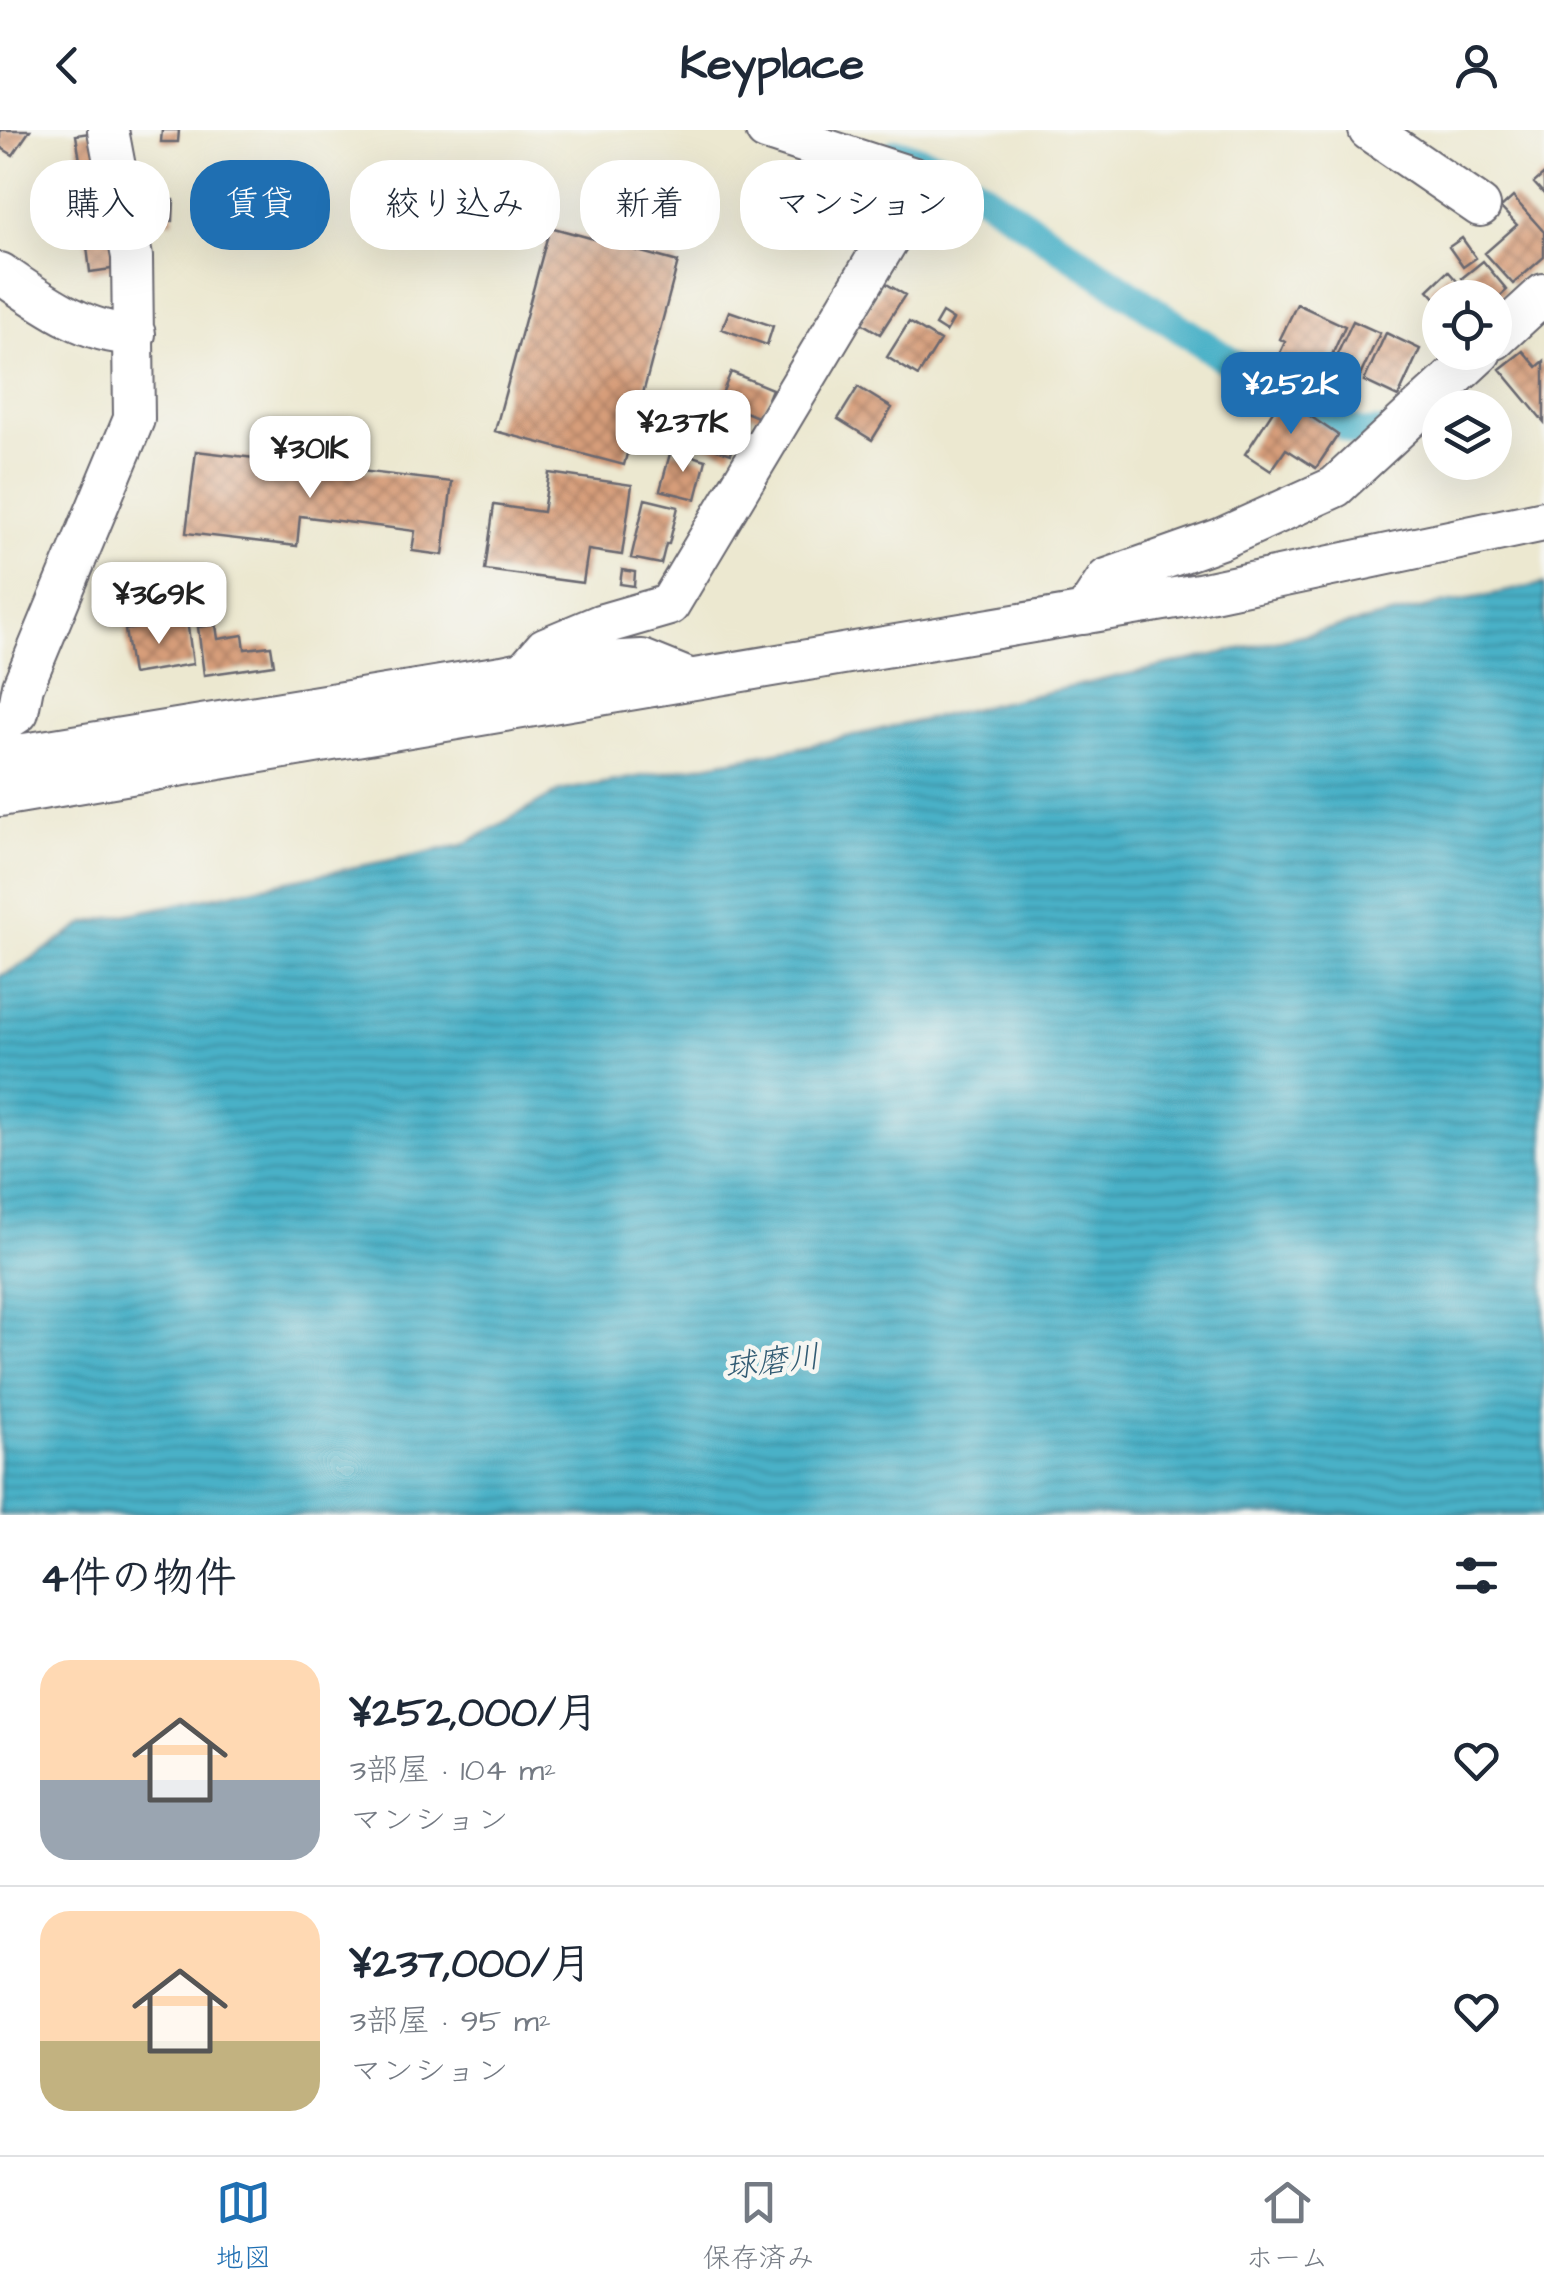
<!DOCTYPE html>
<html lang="ja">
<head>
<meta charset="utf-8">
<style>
	body { margin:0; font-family:"Architects Daughter","Klee One",sans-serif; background:#f2f2f3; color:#1f2937; height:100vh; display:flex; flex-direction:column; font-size:38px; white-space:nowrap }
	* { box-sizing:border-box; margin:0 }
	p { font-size:32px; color:#747a83 }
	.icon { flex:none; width:55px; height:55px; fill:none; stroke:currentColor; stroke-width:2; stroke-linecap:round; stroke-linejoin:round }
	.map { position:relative; height:1385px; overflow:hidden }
	.side { display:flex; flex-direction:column; background:#fff; flex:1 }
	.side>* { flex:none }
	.banner { position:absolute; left:30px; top:30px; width:1000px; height:90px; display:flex; gap:20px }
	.buttons { position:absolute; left:1422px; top:150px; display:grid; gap:20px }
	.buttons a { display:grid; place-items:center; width:90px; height:90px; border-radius:50%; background:#fff; box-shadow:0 10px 40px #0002; font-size:50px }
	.price { position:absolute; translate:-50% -85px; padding:0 22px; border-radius:20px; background:#fff; color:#222; font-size:32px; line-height:65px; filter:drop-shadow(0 2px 5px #0008) }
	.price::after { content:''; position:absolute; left:50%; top:60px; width:30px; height:22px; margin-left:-15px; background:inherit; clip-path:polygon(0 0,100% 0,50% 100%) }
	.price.selected { background:#1f6fb2; color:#fff }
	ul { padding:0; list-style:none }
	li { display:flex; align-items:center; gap:30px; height:250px; padding:0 40px }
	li+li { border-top:2px solid #e0e1e3 }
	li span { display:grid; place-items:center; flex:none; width:280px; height:200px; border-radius:30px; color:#555 }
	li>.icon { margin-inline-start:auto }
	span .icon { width:120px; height:120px; fill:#fffc; stroke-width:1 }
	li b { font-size:42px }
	h2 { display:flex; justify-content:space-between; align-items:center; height:120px; padding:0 40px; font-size:42px }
	.chip { padding:0 35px; border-radius:40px; background:#fff; box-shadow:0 10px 40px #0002; font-size:35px; line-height:90px }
	.chip.selected { background:#1f6fb2; color:#fff }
	header { display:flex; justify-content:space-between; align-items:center; height:130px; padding:0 40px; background:#fff; font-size:45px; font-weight:700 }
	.menu { display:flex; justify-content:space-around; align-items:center; height:140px; border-top:2px solid #e0e1e3; background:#fff; font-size:28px; color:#747a83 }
	.menu a { display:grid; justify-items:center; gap:5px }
	.menu .selected { color:#1f6fb2 }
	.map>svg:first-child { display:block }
</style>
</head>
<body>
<header><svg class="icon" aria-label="back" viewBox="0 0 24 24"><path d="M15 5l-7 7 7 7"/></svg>Keyplace<svg class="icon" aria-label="person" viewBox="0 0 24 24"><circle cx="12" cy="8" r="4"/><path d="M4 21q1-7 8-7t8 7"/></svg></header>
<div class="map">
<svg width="1544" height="1385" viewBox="0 0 1544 1385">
	<defs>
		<pattern id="water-rules" width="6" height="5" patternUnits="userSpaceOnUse" patternTransform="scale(2.5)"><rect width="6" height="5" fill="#48b1c7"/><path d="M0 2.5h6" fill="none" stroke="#3c90a3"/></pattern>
		<pattern id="building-cross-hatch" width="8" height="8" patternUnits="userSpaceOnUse" patternTransform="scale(2.5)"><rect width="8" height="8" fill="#d79e7a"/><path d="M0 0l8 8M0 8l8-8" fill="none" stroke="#ae8065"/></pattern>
	</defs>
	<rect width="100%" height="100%" fill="#f6f6f2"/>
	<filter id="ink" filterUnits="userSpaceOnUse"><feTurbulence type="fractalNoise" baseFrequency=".01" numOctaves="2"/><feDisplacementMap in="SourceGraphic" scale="20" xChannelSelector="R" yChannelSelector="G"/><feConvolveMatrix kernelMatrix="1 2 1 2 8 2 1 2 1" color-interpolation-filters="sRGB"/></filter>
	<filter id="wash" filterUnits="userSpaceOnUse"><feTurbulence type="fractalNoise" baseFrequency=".0048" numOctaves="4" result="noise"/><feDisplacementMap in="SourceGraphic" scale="40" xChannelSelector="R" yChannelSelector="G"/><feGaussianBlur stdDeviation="2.25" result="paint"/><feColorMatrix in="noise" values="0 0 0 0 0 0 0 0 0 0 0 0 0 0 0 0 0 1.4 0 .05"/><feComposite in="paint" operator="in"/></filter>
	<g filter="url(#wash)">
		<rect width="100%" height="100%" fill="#ece8d0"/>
		<path fill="url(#water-rules)" stroke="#356a81" stroke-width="2.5" d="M1544,454v931h-1544v-539l19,-9 67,-44 377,-78 97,-54 233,-42 644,-144z"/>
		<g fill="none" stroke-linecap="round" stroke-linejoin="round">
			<path stroke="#48b1c7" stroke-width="30" d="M897,23l39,12 38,24 308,208 79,37 30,-1 7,-6"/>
		</g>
		<g id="blocks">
			<path fill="url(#building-cross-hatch)" d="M0,0h30l-17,25 -13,-8z
				M162,0h17l-1,12h-17z
				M103,1l6,45 -26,4 -7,-45z
				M1544,44v20l-10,-11z
				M1513,67l31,35v25l-31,27 -28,-31 32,-28 -16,-17z
				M154,70h20l-1,21 -20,-1z
				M114,88l5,50 -29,4 -6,-51z
				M550,97l128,35 -54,203 -129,-34z
				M1462,108l14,20 -13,9 -14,-20z
				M1483,131l24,29 -12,11v-3h-17l-16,-20z
				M1448,141l24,27h-32v5l-12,-13z
				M885,153l20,12 -25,39 -20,-12z
				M1297,174l48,22 -36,80 -44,-20 20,-44 -5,-3z
				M729,181l44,15 -6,19 -45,-16z
				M942,183l11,7 -7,12 -11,-7z
				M1353,191l27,12 -22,47 -27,-13z
				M909,192l31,19 -22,35 -31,-19z
				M1386,203l34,16 -22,48 -34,-16z
				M1523,221l14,16 7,-6v61l-44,-53z
				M731,242l41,17 -12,29 -41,-17z
				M858,257l34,21 -20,32 -34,-21z
				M1282,267l56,38 -22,33 -30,-19 -15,22 -26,-17z
				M685,275l57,19 -11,30 -41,-14 3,-11 -14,-4z
				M671,320l35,10 -10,39 -36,-9z
				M196,321l256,31 -9,73 -31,-4 3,-20 -115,-15 -3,30 -111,-13z
				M549,343l83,12 -10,70 -34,-5 -5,33 -98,-13 9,-65 49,7z
				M645,369l33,8 -9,37h-3l-5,20 -30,-6z
				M622,440l13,2 -1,14 -14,-2z
				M187,490l6,44 -61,10 -7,-44z
				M216,495l2,14 25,-4 2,14 26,-3 3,19 -70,10 -6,-48z"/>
		</g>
	</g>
	<g filter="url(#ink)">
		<use href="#blocks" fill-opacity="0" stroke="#69676f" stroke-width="2.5"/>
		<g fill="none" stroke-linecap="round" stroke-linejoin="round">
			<defs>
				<path id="minor" d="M1369,0l111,76
					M0,143c38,26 87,63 135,61
					M1495,209l49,-45
					M1084,484l23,-35 113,-40 115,-52 146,-135
					M525,541l20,-23 55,-23 69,-20 254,-424 -157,-51
					M0,594l18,-12 5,-26 111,-267 -2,-162 -24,-127
					M0,628l502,-82 60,-12 80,-4 42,17
					M0,666l1199,-202 345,-73"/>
			</defs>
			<use href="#minor" stroke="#69676f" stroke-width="44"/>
			<use href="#minor" stroke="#fff" stroke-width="40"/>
		</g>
	</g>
	<g text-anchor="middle" stroke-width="9" stroke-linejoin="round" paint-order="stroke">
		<g font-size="32" font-style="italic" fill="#315b73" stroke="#f6f6f2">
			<text transform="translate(772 1231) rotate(-7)" y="11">球磨川</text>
		</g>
	</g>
</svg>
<div class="buttons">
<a><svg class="icon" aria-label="locate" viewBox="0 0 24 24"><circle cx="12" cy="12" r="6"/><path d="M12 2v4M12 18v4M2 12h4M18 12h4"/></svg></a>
<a><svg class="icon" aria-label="layers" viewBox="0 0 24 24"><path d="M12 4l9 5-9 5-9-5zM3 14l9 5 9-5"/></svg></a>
</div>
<b class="price selected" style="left:1291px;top:307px">¥252K</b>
<b class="price" style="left:683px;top:345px">¥237K</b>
<b class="price" style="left:310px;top:371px">¥301K</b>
<b class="price" style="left:159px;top:517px">¥369K</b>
<div class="banner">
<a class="chip">購入</a>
<a class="chip selected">賃貸</a>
<a class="chip">絞り込み</a>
<a class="chip">新着</a>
<a class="chip">マンション</a>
</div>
</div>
<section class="side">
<h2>4件の物件<svg class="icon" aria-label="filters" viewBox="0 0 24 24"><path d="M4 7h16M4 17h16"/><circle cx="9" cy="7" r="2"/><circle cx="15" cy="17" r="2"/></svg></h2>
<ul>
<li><span style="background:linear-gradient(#ffd9b3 60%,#9aa5b1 0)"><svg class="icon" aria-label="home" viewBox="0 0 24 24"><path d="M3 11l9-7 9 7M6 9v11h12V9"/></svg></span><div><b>¥252,000/月</b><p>3部屋 · 104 m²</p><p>マンション</p></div><svg class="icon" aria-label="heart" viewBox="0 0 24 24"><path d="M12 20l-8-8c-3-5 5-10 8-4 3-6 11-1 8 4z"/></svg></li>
<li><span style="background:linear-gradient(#ffd9b3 65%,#c2b280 0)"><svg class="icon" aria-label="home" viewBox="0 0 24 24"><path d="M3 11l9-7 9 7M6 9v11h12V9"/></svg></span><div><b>¥237,000/月</b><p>3部屋 · 95 m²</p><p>マンション</p></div><svg class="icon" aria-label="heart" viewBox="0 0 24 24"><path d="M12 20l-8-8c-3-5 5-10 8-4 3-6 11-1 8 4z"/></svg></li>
</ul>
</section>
<nav class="menu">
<a class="selected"><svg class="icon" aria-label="map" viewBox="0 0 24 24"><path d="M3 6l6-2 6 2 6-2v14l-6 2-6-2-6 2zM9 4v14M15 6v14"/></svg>地図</a>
<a><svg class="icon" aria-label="saved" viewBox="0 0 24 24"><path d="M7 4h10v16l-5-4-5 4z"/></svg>保存済み</a>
<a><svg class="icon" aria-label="home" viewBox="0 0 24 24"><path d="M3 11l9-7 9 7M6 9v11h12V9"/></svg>ホーム</a>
</nav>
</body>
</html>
